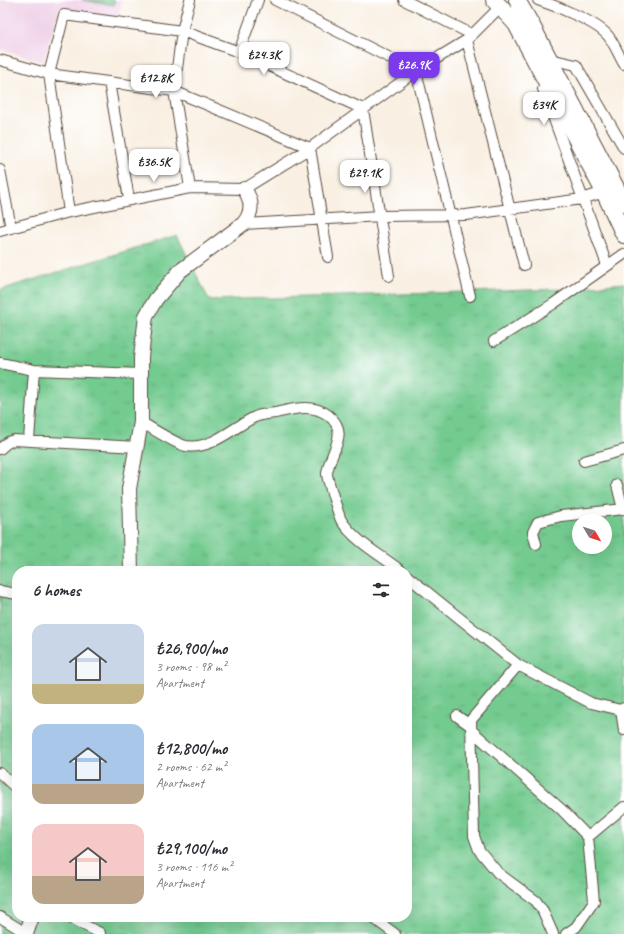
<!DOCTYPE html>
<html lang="en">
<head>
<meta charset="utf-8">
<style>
	body { margin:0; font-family:Caveat,sans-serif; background:#f7f7f7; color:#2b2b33; height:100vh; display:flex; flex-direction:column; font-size:15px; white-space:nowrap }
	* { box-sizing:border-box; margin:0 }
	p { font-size:13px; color:#7c7c81 }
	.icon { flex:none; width:22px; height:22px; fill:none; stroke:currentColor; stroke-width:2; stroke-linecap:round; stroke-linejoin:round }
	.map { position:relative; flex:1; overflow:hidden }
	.panel { position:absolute; left:12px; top:566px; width:400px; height:356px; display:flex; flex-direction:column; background:#fff; border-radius:16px; box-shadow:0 4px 16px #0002 }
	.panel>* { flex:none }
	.needle { width:26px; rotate:129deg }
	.buttons { position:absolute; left:572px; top:514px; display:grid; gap:8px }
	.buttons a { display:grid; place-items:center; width:40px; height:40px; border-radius:50%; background:#fff; box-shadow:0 4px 16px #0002; font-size:20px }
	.price { position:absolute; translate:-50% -34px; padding:0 9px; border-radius:8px; background:#fff; color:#222; font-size:13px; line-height:26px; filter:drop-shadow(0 1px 2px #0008) }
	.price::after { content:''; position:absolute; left:50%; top:24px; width:12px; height:9px; margin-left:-6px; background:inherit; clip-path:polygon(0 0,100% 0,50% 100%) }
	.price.on { background:#7c3aed; color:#fff }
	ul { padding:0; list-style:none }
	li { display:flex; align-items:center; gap:12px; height:100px; padding:0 20px }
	li span { display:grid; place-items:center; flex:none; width:112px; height:80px; border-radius:12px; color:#555 }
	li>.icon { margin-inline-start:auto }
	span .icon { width:48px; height:48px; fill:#fffc; stroke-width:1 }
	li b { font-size:17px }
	h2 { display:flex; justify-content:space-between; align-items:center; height:48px; padding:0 20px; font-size:17px }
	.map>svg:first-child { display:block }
</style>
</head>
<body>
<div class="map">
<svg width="624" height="934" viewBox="0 0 624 934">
	<defs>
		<pattern id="grass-tufts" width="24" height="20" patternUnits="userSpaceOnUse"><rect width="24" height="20" fill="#73cb90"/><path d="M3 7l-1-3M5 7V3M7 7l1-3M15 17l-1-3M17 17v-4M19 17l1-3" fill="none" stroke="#64ae7c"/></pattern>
	</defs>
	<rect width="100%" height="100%" fill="#fff"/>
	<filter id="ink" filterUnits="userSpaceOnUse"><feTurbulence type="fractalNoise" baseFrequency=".025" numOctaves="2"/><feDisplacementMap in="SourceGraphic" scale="8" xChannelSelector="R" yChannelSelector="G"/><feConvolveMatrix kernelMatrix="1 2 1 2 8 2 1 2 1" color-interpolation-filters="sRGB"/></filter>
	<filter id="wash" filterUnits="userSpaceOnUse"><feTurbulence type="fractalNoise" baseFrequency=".012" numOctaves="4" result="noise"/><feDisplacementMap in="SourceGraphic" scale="16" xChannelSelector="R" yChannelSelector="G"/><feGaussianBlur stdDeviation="0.9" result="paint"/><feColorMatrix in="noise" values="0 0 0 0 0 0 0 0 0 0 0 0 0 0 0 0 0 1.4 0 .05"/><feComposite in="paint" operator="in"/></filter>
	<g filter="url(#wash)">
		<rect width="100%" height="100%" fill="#f9f0e3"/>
		<path fill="#efd0e7" d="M0,0h122l-4,17 -59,-8 -16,53 -43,-13z"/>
		<path fill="url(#grass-tufts)" stroke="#577a57" fill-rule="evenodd" d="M177,235l32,65 352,-11 63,-6v651h-624v-644zM579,521h26v26h-26zM17,571h390v346h-390z"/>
		<path fill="#73cb90" stroke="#577a57" d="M82,0h32v5z"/>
	</g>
	<g filter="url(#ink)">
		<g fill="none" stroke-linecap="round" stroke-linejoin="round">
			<defs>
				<path id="street" d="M190,0l-8,31 -8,60 16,97
					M258,0l-19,52 124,57 26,167
					M275,0l141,71 54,225
					M404,0l67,34
					M538,0c18,6 60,22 71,37 6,8 10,19 15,27
					M467,40l57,225
					M550,59l26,6 48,83
					M0,60l49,14 125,17 136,57
					M109,82l20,117
					M543,89l64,176
					M310,148l18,109
					M0,170l11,58
					M69,212l-20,-138 15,-59 118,16 57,21
					M243,224l137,-8 86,-1 116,-16 22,-7
					M0,231l69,-19 121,-24 54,1 66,-41 106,-77 51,-31 34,-34
					M494,341l59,-37 71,-50
					M0,363l34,7 107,4
					M141,422c10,6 35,22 45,24 26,4 47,-19 69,-29 6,-3 14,-3 20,-4 18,-4 37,-10 53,2 24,18 0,39 -1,59 0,4 12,42 14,46 14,22 40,35 60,51
					M29,440l5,-70
					M0,449l8,-7 6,-2 123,7
					M584,461l40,-11
					M617,485l6,24
					M536,544l-3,-12 5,-10 23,-6 63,-7
					M407,576l111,89 73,38 30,7 3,-2
					M0,591l17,3
					M518,665l-47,55 3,116 5,14 19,23 38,28 7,10 10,23
					M621,710l3,20
					M457,716l14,10
					M471,730l91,80 26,27 6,64 -18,26 -10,7
					M0,773l17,16
					M588,837l36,-30
					M0,917l26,16
					M68,917l32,16
					M372,917l23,17"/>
				<path id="secondary" d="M131,571l-2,-82 12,-67v-65l5,-41 10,-17 24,-28 63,-47c10,-11 10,-23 1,-35
					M26,934l6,-17"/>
				<path id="primary" d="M494,0l22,24 88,168 20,43
					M517,0l15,26 92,177"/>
			</defs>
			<use href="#street" stroke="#58483c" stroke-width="12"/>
			<use href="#secondary" stroke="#58483c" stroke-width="16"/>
			<use href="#primary" stroke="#58483c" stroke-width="18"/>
			<use href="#street" stroke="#fff" stroke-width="10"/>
			<use href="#secondary" stroke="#fff" stroke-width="14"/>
			<use href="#primary" stroke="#fff" stroke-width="16"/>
		</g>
	</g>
</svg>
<div class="buttons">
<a><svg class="needle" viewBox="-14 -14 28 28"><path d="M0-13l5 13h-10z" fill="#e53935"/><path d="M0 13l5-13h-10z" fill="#7c7c81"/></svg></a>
</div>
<b class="price" style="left:264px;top:76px">₺24.3K</b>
<b class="price on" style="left:414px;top:86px">₺26.9K</b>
<b class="price" style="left:156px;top:99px">₺12.8K</b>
<b class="price" style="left:544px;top:126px">₺34K</b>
<b class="price" style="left:154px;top:183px">₺36.5K</b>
<b class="price" style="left:365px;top:194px">₺29.1K</b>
<section class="panel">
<h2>6 homes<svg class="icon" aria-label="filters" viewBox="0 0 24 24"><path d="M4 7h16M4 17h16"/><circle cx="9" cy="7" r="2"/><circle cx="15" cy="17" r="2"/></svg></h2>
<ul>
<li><span style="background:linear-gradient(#c9d6e8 75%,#c2b280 0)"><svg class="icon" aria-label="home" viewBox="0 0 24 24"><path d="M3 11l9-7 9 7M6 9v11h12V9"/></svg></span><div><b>₺26,900/mo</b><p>3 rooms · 98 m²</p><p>Apartment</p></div></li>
<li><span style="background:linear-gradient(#a9c7e8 75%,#b9a48a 0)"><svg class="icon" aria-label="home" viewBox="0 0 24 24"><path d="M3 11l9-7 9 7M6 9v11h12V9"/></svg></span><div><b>₺12,800/mo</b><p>2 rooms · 62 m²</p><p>Apartment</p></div></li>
<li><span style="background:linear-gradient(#f6c9c9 65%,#b9a48a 0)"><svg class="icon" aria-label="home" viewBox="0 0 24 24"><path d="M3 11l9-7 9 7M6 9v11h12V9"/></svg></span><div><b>₺29,100/mo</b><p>3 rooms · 116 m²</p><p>Apartment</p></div></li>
</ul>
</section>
</div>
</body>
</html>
